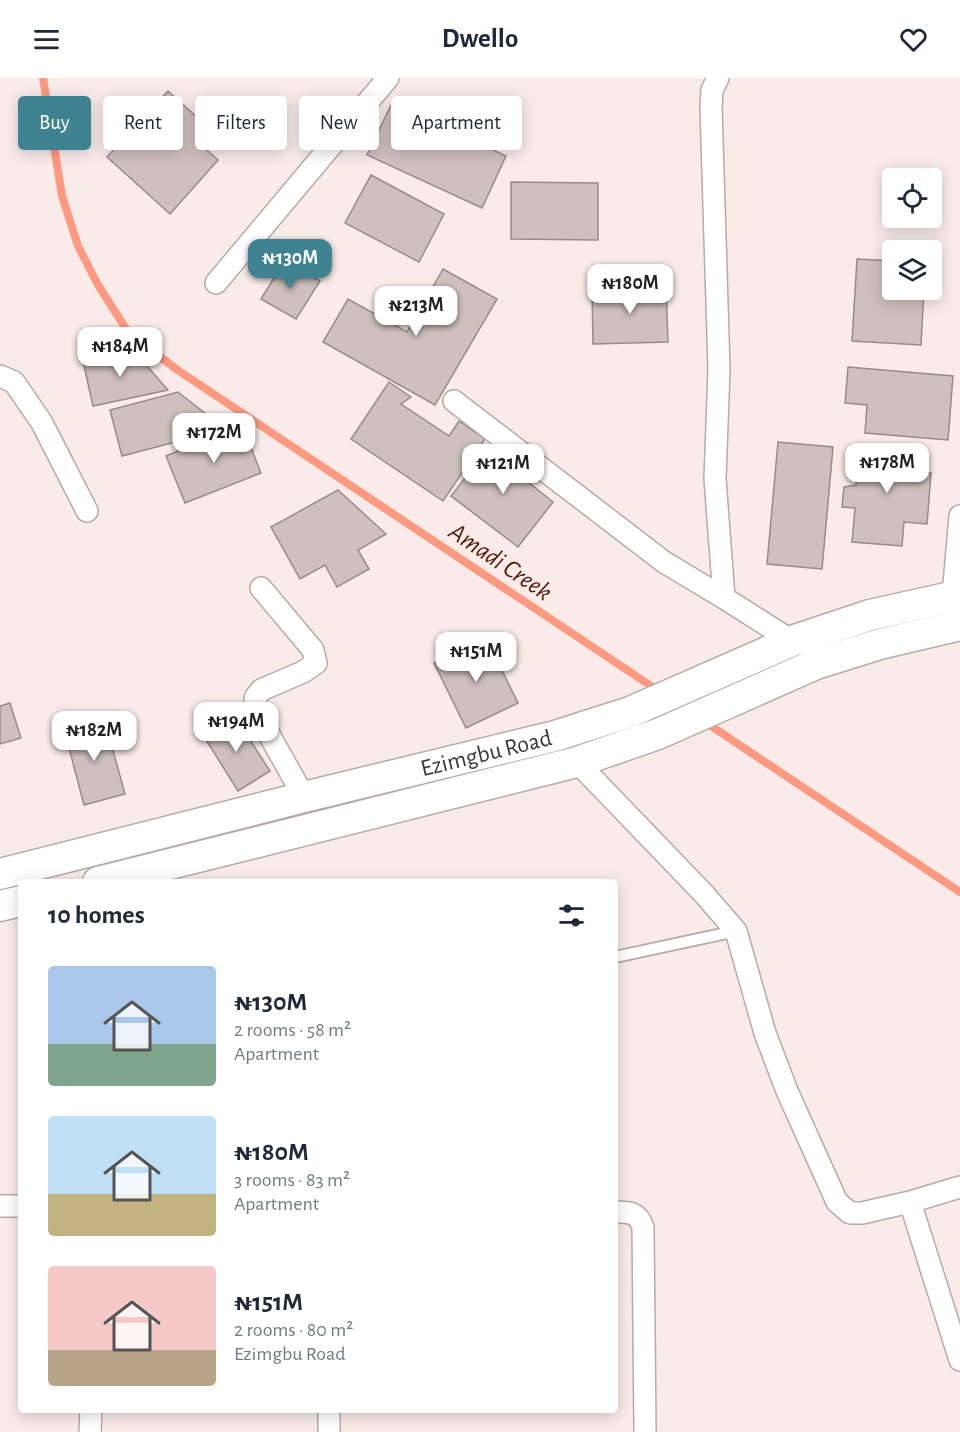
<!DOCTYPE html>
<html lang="en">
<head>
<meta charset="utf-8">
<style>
	body { margin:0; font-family:"Alegreya Sans",sans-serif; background:#f2f2f3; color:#1f2937; height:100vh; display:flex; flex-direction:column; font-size:22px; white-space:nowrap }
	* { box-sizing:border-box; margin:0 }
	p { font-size:20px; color:#747a83 }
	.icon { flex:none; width:33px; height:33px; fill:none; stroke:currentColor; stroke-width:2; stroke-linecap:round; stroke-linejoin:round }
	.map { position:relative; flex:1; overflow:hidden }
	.panel { position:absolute; left:18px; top:801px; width:600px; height:534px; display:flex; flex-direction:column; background:#fff; border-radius:6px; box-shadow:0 3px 15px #0003 }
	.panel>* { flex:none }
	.top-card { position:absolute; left:18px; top:18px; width:600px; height:54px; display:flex; gap:12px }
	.fabs { position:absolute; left:882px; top:90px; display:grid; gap:12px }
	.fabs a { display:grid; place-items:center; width:60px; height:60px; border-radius:6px; background:#fff; box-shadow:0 3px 15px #0003; font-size:30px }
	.price { position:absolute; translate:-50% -51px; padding:0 14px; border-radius:12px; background:#fff; color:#222; font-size:20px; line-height:39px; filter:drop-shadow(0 2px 3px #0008) }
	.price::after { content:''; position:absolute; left:50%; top:36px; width:18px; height:14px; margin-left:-9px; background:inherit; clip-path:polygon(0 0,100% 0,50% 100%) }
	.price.current { background:#3f8392; color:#fff }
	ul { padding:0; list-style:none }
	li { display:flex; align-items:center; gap:18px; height:150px; padding:0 30px }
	li span { display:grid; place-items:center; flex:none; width:168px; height:120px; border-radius:6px; color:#555 }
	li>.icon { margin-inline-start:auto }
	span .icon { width:72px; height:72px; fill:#fffc; stroke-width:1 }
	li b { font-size:26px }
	h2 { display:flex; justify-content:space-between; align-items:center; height:72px; padding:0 30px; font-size:26px }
	.pill { padding:0 21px; border-radius:6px; background:#fff; box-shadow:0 3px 15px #0003; font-size:21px; line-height:54px }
	.pill.current { background:#3f8392; color:#fff }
	header { display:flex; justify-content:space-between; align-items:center; height:78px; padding:0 30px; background:#fff; font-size:27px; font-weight:700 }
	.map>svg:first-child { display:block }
</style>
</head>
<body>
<header><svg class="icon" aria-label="menu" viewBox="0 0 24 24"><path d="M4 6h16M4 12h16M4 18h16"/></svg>Dwello<svg class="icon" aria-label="heart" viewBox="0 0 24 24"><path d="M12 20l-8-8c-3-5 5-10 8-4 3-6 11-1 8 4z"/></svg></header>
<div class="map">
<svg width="960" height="1354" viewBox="0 0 960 1354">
	<rect width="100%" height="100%" fill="#f8ebe8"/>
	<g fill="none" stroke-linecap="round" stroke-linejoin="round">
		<path stroke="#ff9982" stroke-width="8" d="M43,0l19,118 16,50 20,39 30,47 48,37 484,323
			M705,644l255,170"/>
	</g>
	<path fill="#cdc0bd" stroke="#978b88" stroke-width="1.5" d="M168,13l41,37 -12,13 21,19 -48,54 -63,-57z
		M392,25l114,53 -24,52 -115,-53z
		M371,97l73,39 -25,48 -74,-39z
		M511,104l87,1v57l-87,-1z
		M857,181l35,2v29h32l-3,55 -69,-4z
		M285,182l35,21 -24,38 -35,-20z
		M443,191l54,30 -62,106 -112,-63 25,-43 59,33z
		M666,208l2,56 -75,2 -1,-55z
		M133,272l35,40 -75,16 -10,-45z
		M848,289l105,9 -5,64 -83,-7 2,-28 -22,-2z
		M389,304l22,15 -10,7 48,32 10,-15 26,18 -42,62 -92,-62z
		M178,314l47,37 -103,27 -12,-46z
		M242,347l19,48 -76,30 -19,-47z
		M493,364l44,33 -9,7 25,20 -35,45 -67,-51z
		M778,364l55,5 -11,122 -55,-5z
		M857,367l60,1 -1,23 15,4 -4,51 -23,-2 -2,24 -50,-4 3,-34 -13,-1 2,-20 12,-2z
		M338,412l48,44 -28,16 11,19 -32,18 -12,-22 -25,14 -29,-52z
		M486,560l32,65 -52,25 -32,-65z
		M10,625l11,35 -21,6v-38z
		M234,637l36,56 -32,20 -35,-56z
		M104,640l21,76 -41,11 -20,-76z"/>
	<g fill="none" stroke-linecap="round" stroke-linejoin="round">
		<defs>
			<path id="service" d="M615,879l121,-26"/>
			<path id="minor" d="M718,0l-6,12 -1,17 8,262 -4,110 9,119 68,43
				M216,205l172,-205
				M0,298l14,6 28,41 45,88
				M454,323l210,161 60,36
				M261,510l52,62 3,13 -13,9 -42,18 -6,8 1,13 48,86
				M953,518l7,-80
				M577,684l127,132 32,37 29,102 22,58 50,111 13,11h12l48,-11 50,-15
				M910,1124l50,158
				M0,1128h21
				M615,1134c14,0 23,0 28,15l2,205
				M329,1332v22
				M90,1354l1,-22"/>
			<g id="secondary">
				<path id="s1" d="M0,796l304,-77 251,-61 75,-24 162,-71 78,-26 90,-20"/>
				<path d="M98,804l479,-120 81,-28 158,-70 64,-20 80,-19"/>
				<path d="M0,828l21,-5"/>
			</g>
		</defs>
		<use href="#service" stroke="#b7aaa7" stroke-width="14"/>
		<use href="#minor" stroke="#b7aaa7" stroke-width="24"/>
		<use href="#secondary" stroke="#b7aaa7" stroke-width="33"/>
		<use href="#service" stroke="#fff" stroke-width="10"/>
		<use href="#minor" stroke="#fff" stroke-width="21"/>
		<use href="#secondary" stroke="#fff" stroke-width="30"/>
	</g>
	<g text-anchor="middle" stroke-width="6" stroke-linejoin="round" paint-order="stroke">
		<g font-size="24" fill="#3c3635" stroke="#f8ebe8">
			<text dy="8" stroke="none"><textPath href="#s1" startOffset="501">Ezimgbu Road</textPath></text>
		</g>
		<g font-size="26" font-style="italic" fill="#56180b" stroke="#f8ebe8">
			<text transform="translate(501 483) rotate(34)" y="9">Amadi Creek</text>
		</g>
	</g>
</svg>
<div class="fabs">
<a><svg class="icon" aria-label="locate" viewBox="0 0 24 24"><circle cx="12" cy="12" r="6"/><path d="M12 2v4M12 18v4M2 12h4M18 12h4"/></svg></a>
<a><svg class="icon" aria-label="layers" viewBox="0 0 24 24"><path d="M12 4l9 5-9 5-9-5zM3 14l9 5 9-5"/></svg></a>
</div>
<b class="price current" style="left:290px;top:212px">₦130M</b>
<b class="price" style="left:630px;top:237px">₦180M</b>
<b class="price" style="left:416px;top:259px">₦213M</b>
<b class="price" style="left:120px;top:300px">₦184M</b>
<b class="price" style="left:214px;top:386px">₦172M</b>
<b class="price" style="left:887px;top:416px">₦178M</b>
<b class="price" style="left:503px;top:417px">₦121M</b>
<b class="price" style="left:476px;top:605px">₦151M</b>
<b class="price" style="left:236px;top:675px">₦194M</b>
<b class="price" style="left:94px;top:684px">₦182M</b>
<div class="top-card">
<a class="pill current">Buy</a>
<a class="pill">Rent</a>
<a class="pill">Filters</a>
<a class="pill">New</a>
<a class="pill">Apartment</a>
</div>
<section class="panel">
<h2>10 homes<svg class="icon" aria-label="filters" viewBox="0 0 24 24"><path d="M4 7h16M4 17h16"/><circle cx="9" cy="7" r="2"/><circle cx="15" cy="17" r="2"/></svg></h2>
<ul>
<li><span style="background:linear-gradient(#a9c7e8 65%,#7fa58c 0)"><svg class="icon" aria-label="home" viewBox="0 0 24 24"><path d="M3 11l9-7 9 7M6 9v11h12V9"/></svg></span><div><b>₦130M</b><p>2 rooms · 58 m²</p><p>Apartment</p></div></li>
<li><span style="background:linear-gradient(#bfe0f5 65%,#c2b280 0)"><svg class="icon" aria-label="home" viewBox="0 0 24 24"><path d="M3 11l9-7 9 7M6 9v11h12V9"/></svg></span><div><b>₦180M</b><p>3 rooms · 83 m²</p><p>Apartment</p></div></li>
<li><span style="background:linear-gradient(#f6c9c9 70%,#b9a48a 0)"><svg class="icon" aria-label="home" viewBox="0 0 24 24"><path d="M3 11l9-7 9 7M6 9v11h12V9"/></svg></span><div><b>₦151M</b><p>2 rooms · 80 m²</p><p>Ezimgbu Road</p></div></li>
</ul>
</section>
</div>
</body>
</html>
